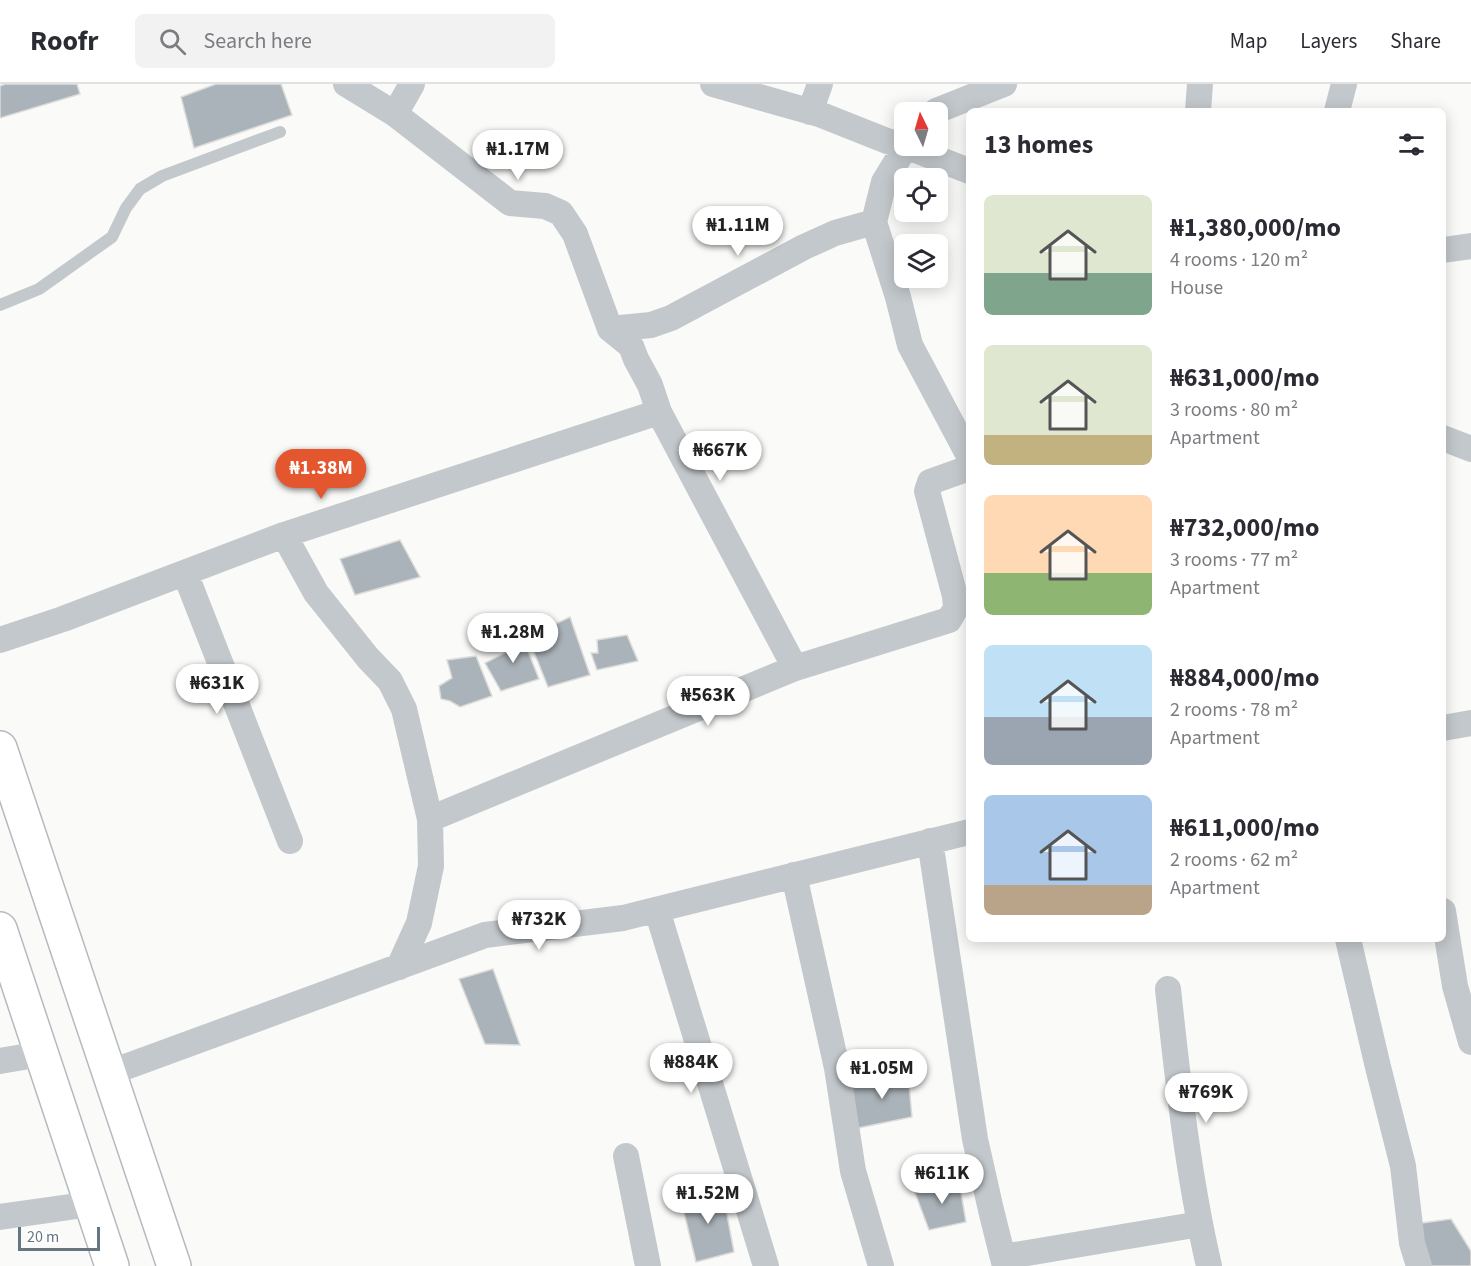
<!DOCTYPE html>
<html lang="en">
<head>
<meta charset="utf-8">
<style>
	body { margin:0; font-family:"Source Sans 3",sans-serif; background:#f2f2f3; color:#2b2b33; height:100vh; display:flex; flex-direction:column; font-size:22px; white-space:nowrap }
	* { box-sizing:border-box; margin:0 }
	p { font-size:20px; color:#7c7c81 }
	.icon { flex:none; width:33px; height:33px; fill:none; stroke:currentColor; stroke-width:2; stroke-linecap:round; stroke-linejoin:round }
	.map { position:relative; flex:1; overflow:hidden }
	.drawer { position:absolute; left:966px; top:24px; width:480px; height:834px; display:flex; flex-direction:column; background:#fff; border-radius:9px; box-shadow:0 3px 15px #0003 }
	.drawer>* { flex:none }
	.needle { width:39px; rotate:355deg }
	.fabs { position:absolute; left:894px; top:18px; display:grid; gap:12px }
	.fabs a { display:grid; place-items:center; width:54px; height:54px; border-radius:9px; background:#fff; box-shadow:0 3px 15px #0003; font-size:30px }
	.scale { position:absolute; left:18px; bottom:15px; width:82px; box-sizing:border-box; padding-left:6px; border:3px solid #657683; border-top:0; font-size:16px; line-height:21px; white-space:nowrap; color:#657683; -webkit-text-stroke:4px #fff; paint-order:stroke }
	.price { position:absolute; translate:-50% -51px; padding:0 14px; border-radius:21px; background:#fff; color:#222; font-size:20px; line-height:39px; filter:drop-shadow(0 2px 3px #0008) }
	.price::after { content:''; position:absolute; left:50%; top:36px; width:18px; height:14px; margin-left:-9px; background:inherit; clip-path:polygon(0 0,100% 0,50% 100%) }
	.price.current { background:#e4572e; color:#fff }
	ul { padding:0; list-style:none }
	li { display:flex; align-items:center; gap:18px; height:150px; padding:0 18px }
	li span { display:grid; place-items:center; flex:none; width:168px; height:120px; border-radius:9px; color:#555 }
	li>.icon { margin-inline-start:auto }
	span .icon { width:72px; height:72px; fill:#fffc; stroke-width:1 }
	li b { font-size:26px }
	h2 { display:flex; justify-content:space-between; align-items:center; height:72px; padding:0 18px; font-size:26px }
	header { display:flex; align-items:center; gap:36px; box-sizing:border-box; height:84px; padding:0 30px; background:#fff; border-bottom:2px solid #e1e1e2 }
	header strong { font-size:28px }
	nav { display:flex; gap:33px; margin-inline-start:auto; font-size:21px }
	.search { width:420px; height:54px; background:#f2f2f3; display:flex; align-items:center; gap:15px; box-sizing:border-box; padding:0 21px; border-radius:9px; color:#7c7c81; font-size:22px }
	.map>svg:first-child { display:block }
</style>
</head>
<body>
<header>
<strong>Roofr</strong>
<div class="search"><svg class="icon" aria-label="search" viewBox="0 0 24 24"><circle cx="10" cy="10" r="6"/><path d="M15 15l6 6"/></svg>Search here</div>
<nav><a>Map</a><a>Layers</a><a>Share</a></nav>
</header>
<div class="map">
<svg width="1471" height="1182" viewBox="0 0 1471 1182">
	<rect width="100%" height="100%" fill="#fafaf8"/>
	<path fill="#aab3b9" stroke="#dcdcda" stroke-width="1.5" d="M5,0h72l3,10 -80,24v-32z
		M216,0h65l11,31 -98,33 -13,-51z
		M400,456l20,37 -65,18 -15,-36z
		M570,533l20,58 -42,12 -16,-40 21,-9 -2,-12z
		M520,547l19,48 -38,12 -16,-28 22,-11 -5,-14z
		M627,551l11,26 -41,9 -6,-17h7l-1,-13z
		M476,572l16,40 -32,11 -10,-6 -9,-2 -2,-13 13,-8 -5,-18z
		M493,885l27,76 -35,-1 -26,-65z
		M908,989l4,44 -54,11 -9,-43z
		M959,1097l7,41 -37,8 -15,-40z
		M722,1104l12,64 -38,10 -15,-62z
		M1451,1135l20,32v15h-45l-11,-42z"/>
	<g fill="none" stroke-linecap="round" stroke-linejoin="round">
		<defs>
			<path id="primary" d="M0,664l174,518
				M0,845l112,337"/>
		</defs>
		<use href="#primary" stroke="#b5babe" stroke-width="36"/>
		<path stroke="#c3c8cc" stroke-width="12" d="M0,221l39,-16 73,-52 14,-29 14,-19 22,-13 118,-44"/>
		<path stroke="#c3c8cc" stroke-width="26" d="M346,0l49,30 115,89 35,3 16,7 14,21 35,95 21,17 5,13 14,26 9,27 136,256
			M713,0l106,30 68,27 18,5 64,25
			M936,27l68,-27
			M1198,27l2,-27
			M1337,27l7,-27
			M810,28l10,-28
			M395,30l17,-30
			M906,62l-22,36 -10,40 24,75 12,48 59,111
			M1443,166l28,-4
			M610,245l41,-4 20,-7 133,-71 31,-14 39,-11
			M1443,354l28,11
			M284,451l32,58 52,65 22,23 14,28 26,110 1,47 -12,57 -20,44
			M185,489l105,268
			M0,556l63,-21 221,-84 375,-123
			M1443,644l28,-5
			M430,735l365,-151 154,-48 7,-12 -1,-12 -28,-105 3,-9 39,-14
			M930,757l45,298 16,71 14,56
			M794,791l43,193 16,103 28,95
			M657,826l109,356
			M1443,827l12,75 16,56
			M1348,855l30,128 25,99 9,77 7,23
			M1168,905c10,93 20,186 41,277
			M0,977l41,-7
			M109,989l376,-138 138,-17 346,-86
			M626,1072l22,110
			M0,1133l91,-13
			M1003,1173l197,-33"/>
		<use href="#primary" stroke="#fff" stroke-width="33"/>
	</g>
</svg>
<div class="fabs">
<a><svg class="needle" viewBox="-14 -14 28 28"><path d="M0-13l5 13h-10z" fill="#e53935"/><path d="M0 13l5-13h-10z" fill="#7c7c81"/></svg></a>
<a><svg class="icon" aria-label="locate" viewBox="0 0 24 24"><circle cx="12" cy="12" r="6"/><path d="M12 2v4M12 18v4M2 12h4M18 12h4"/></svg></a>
<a><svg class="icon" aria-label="layers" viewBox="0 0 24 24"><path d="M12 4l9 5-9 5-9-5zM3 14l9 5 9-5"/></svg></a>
</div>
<div class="scale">20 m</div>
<b class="price" style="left:518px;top:97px">₦1.17M</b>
<b class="price" style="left:738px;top:173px">₦1.11M</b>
<b class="price" style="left:720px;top:398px">₦667K</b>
<b class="price current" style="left:321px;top:416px">₦1.38M</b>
<b class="price" style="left:513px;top:580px">₦1.28M</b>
<b class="price" style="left:217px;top:631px">₦631K</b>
<b class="price" style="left:708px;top:643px">₦563K</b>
<b class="price" style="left:539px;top:867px">₦732K</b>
<b class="price" style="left:691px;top:1010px">₦884K</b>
<b class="price" style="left:882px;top:1016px">₦1.05M</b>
<b class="price" style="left:1206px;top:1040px">₦769K</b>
<b class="price" style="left:942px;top:1121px">₦611K</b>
<b class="price" style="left:708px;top:1141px">₦1.52M</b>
<section class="drawer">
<h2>13 homes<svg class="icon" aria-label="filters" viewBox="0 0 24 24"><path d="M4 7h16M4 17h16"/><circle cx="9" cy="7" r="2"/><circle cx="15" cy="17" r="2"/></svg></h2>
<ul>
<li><span style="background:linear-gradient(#dfe7d0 65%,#7fa58c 0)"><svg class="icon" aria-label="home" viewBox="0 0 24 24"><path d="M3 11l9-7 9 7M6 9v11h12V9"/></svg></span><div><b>₦1,380,000/mo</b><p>4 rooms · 120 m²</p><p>House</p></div></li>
<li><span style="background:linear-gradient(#dfe7d0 75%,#c2b280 0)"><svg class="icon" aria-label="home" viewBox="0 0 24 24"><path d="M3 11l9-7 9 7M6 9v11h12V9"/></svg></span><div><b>₦631,000/mo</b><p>3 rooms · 80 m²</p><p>Apartment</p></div></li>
<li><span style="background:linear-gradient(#ffd9b3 65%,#8fb573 0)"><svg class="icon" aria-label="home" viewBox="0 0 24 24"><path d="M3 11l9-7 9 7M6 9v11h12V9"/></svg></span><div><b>₦732,000/mo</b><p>3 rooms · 77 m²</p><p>Apartment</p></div></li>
<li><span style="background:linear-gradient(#bfe0f5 60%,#9aa5b1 0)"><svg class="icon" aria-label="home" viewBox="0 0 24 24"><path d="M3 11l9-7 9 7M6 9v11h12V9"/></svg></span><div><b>₦884,000/mo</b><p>2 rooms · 78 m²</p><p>Apartment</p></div></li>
<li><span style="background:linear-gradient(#a9c7e8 75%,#b9a48a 0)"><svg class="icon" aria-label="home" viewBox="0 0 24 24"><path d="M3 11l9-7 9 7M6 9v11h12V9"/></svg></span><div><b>₦611,000/mo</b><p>2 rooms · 62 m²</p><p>Apartment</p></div></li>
</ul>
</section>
</div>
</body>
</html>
